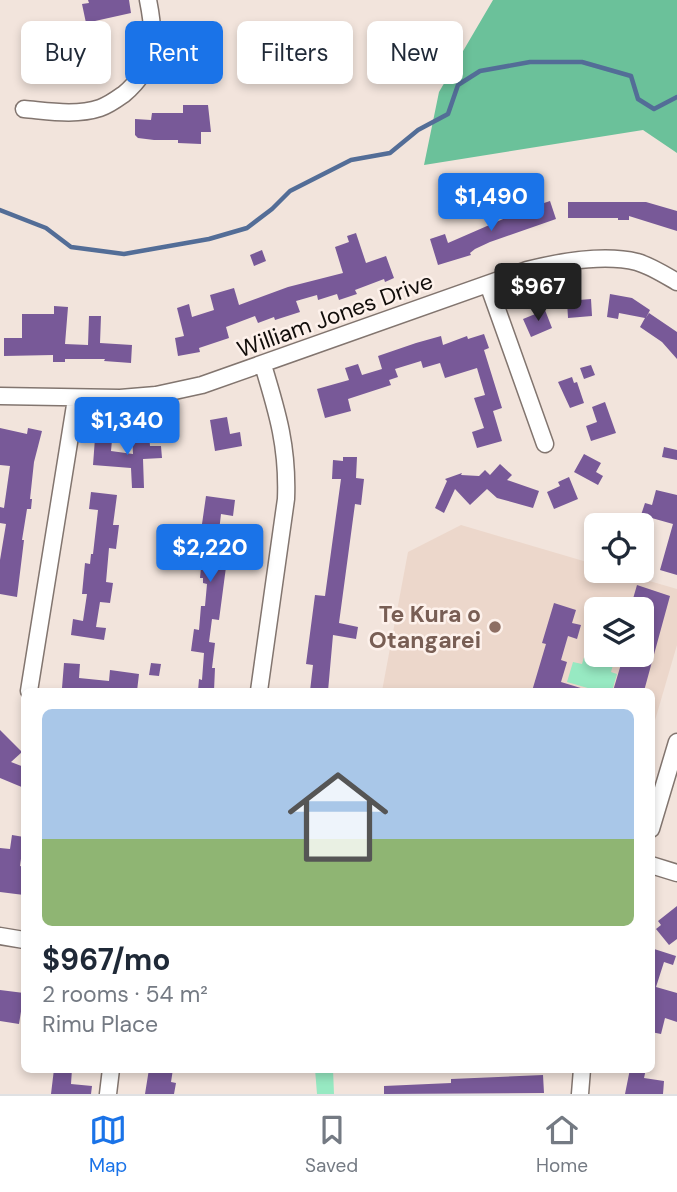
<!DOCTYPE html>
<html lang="en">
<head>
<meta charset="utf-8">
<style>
	body { margin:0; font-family:"DM Sans",sans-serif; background:#f2f2f3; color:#1f2937; height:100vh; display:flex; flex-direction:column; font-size:26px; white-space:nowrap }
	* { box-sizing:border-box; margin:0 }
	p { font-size:23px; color:#747a83 }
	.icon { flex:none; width:38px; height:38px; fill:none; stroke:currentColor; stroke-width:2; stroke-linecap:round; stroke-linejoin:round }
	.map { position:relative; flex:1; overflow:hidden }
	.drawer { position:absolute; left:21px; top:688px; width:634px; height:385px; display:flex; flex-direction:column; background:#fff; border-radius:10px; box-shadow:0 4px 10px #0003 }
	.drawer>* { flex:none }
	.hud { position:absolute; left:21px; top:21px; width:635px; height:63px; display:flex; gap:14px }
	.controls { position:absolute; left:584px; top:513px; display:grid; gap:14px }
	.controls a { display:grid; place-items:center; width:70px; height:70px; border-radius:10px; background:#fff; box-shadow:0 4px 10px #0003; font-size:35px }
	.price { position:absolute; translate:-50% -60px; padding:0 16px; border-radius:7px; background:#1a73e8; color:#fff; font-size:23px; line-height:46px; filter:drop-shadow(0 2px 4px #0008) }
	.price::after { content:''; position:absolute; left:50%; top:42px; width:21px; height:16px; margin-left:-10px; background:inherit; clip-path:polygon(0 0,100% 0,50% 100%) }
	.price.active { background:#222; color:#fff }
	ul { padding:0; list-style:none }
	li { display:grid; align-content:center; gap:14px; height:371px; padding:0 21px }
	li span { display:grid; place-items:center; height:217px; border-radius:10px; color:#555 }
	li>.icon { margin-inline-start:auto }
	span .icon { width:126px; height:126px; fill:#fffc; stroke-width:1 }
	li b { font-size:30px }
	.tag { padding:0 24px; border-radius:10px; background:#fff; box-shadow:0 4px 10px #0003; font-size:24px; line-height:63px }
	.tag.active { background:#1a73e8; color:#fff }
	.dock { display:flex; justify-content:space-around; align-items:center; height:98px; border-top:2px solid #e0e1e3; background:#fff; font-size:19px; color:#747a83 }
	.dock a { display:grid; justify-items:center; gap:4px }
	.dock .active { color:#1a73e8 }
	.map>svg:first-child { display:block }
</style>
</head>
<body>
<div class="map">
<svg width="677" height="1094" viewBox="0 0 677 1094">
	<rect width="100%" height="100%" fill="#f2e4dc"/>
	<path fill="#ecd7cb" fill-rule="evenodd" d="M461,525l136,40v5l18,1 62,18v56l-26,89v-43h-269l26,-139zM597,609h45v45h-45z"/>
	<path fill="#97e9c2" d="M597,613v41l19,1 -5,17 6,2 -5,17h-14l-31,-9 6,-20 9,2z
		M315,1069h18l1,25h-17z"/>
	<path fill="#6bc19a" d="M493,0h184v153l-34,-23 -219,35 15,-73z"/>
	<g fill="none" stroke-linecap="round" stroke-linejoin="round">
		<path stroke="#536d97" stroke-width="4.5" d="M0,210l46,18 25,19 53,7 85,-15 38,-11 25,-19 18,-18 61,-31 39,-7 28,-23 30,-16 10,-29 22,-14 50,-9h52l49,14 7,23 16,10 23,-12"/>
	</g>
	<path fill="#785998" d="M88,0h41l2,13 -45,10 -4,-19 7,-1z
		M183,105h25l3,27h-10v12l-23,-1v-3h-24l-16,-2 -3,-3v-16l16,1 1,-7h31z
		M550,201l6,18 -66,23 -15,7 -5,4 1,2 -33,10 -8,-26 15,-5 3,9 78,-34z
		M568,202h78l31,9v20l-48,-15v4h-11v-2h-50z
		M356,233l10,30 20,-7 8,22 -9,4 -1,-3 -29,11 2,4 -18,6 -2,-6 -19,6 -1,-5 -21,6 4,11 -25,8 -1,-3 -16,6 -3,-7 -29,11 3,11 -30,10 1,4 -22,4 -3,-18 9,-2 -7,-28 12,-4 3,13 22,-7 -4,-15 24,-7 5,17 49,-18 55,-14 -8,-26 14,-5 -2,-6z
		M262,250l4,11 -12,5 -4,-11z
		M610,294l22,4 18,12 -4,8 3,-5 28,19v27l-15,-17 -22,-15 5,-9 -26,-5 -1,6 -11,-2z
		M591,299l1,17 -24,2 -1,-17z
		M54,306l14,1 -3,37 23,1 1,-29h12l-1,27 32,2 -1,18 -27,-2 1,-2h-40v3h-12v-7l-49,1v-18h18v-24h32z
		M545,310l7,18 -21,9 -8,-18z
		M484,334l5,14 -5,2 18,58 -9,3 9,30 -25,7 -5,-16 12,-4 -10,-30 11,-3 -8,-27 -32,10 -5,-15 -17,5 -2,-7 -26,8 3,8 -9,3 2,5 -43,14 3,12 -26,7 -8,-29 32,-9 -4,-12 13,-4 4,11 20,-6 -4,-13 38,-13 25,-7 2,9 24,-9 1,3z
		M591,365l4,10 -11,4 -4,-11z
		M572,377l2,6 3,-1 7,21 -14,5 -12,-26z
		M605,402l11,31 -25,8 -5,-15 11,-4 -5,-15z
		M227,417l3,17 10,-2 2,14 -27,5 -5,-31z
		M0,428l27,6 1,-6 14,3 -8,31 -4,37h2l-1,10h-4l-5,31h2l-7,57 -17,-3v-34l6,-36 -6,-1v-16l4,1 6,-42 -10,-1z
		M149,434l1,12h11l1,12 -19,1 1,29h-12l-1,-20 -38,-3 2,-27 17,2 -1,11 22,3 -1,-19z
		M664,447l13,3v10l-15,-3z
		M584,454l17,9 -5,9 7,4 -5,9 -24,-13z
		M343,457h14l-1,21 8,1 -3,26 -6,-1 -16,119 19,4 -2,12 -23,-4 -5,56h-18l3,-26 -7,-1 9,-69 10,1 16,-117h-9l1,-19 10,1z
		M500,464l12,11 -5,5 32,11 -6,17 -36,-10 -10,-9 -17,16 -15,-16 -11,24 -9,-5 12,-27 -2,-2 17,-6 -1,2 18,1 6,-6 5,5z
		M569,477l9,22 -24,10 -7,-17 13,-6 -2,-4z
		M656,490l21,5v80l-17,-5 13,-46 -32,-9 4,-12 7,2z
		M91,492l26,3 -4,30h6l-3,24 -7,-1 -3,34 7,1 -3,20 -10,-1 -4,25 10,1 -2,12 -33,-5 2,-16 10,2 4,-27h-5l3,-31 5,1 1,-10h2l5,-44 -9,-1z
		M206,496l29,4 -2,16 -12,-2 -6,52 11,1 -7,53 -7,-1 -3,23 6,1 -3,25h3l-1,23h-16l1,-12 3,1 2,-27 -13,-2 3,-22 5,1 2,-24h4l2,-22 -4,-1v-5h-3l1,-11 -5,-1z
		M588,570h31l-3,12 -29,-8z
		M637,585l33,11 -26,95h-31l11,-37h18v-45h-12z
		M554,603l22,7 -4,13 9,2 -4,14 -9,-3 -7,24 6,2 -6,20 23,7 -1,2h-51l14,-47 -4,-1z
		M64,663l16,1 -1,14 30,3 1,-11 29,4 -2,17h-53l-22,-3z
		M151,663l10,1 -2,12 -10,-1z
		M0,730l22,22 -11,10 13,5v21l-24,-10z
		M12,835l12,2 -4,29 4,1v28l-24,-3v-44l10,1z
		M677,906v33l-8,6 -13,-16 5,-4 -3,-4z
		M651,948l25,8 -3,9 -9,-3 -8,25 21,6v29l-12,-4 -4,16 -10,-2z
		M0,990l24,3 -5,31 -19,-3z
		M54,1069h18l-1,15 21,2 -1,8h-40z
		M149,1069h24l-2,13 5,1 -2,11h-29z
		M630,1069h16l-2,9 20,3 -1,13h-38z
		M543,1075l1,18 -160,1v-8l67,-3v-4z"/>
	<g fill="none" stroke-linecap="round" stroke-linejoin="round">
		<defs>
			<path id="minor" d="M24,109c24,2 52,7 76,-1 9,-3 17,-9 24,-14 32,-27 32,-55 24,-94
				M488,284l57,160
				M0,396l120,2 36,-3 46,-10 325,-115c32,-8 78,-16 110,-8 14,4 28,13 40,20
				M29,691l47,-292
				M259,691l27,-192c2,-51 -8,-85 -23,-134
				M651,829l26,-87
				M651,865l26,8
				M0,936l24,4
				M108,1094l3,-25
				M580,1094l2,-25"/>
		</defs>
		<use href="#minor" stroke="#82756f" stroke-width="19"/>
		<use href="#minor" stroke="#fff" stroke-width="16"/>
	</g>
	<circle fill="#8d6e63" stroke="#fdf1eb" stroke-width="2.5" cx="495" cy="627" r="7"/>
	<g text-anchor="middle" stroke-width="5" stroke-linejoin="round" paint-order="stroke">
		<g font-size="23" fill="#110d0a" stroke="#fdf1eb">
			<text transform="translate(335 315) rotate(-20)" y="8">William Jones Drive</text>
		</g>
		<g font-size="23" font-weight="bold" fill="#785e54" stroke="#fdf1eb" text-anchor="end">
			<text x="481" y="622">Te Kura o<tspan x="481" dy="26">Otangarei</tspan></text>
		</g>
	</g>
</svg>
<div class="controls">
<a><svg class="icon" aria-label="locate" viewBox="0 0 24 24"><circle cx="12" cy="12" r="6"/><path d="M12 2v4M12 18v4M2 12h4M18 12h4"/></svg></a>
<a><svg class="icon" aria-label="layers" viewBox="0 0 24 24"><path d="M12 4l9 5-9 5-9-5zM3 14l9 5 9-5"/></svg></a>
</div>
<b class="price" style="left:491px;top:233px">$1,490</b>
<b class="price active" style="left:538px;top:323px">$967</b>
<b class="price" style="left:127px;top:457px">$1,340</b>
<b class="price" style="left:210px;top:584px">$2,220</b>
<div class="hud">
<a class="tag">Buy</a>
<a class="tag active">Rent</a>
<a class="tag">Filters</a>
<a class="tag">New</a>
</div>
<section class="drawer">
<ul>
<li><span style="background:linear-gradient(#a9c7e8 60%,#8fb573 0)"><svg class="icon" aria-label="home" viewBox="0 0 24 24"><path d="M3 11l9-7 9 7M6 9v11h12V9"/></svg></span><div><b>$967/mo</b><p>2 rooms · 54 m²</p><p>Rimu Place</p></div></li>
</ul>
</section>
</div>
<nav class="dock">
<a class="active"><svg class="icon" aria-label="map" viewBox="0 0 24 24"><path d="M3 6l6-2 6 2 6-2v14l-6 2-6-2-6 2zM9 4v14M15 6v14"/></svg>Map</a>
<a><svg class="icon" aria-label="saved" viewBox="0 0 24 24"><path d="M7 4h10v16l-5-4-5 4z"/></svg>Saved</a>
<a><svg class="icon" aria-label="home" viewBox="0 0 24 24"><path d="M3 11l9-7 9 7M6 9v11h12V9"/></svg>Home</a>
</nav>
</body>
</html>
